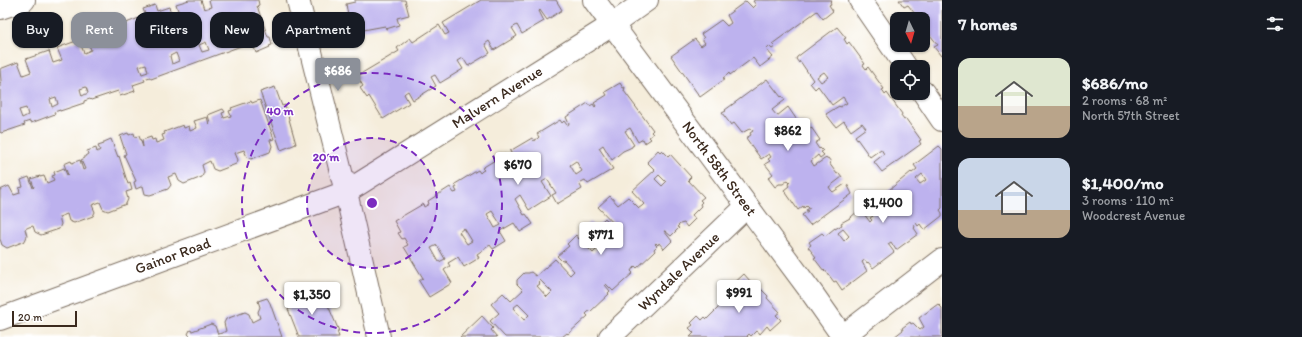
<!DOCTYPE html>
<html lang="en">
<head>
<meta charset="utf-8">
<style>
	body { margin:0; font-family:Itim,sans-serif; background:#20242c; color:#f1f3f6; height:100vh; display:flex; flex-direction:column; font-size:15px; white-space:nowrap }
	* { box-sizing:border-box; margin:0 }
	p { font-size:13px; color:#9ea1a6 }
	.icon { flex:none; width:22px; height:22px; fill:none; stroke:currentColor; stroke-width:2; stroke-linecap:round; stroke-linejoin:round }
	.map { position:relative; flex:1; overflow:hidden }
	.sheet { display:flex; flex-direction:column; background:#171b24; width:360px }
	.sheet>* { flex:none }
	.banner { position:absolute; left:12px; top:12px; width:380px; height:36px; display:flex; gap:8px }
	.needle { width:26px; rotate:175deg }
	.fabs { position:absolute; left:890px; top:12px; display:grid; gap:8px }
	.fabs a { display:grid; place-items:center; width:40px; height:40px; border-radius:8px; background:#171b24; box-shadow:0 1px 3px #0004; font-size:20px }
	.scale { position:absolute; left:12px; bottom:10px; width:65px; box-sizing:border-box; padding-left:4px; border:2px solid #3b2a1e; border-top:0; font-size:11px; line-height:14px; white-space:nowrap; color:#3b2a1e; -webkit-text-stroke:3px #fff; paint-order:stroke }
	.price { position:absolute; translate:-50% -34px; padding:0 9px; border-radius:4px; background:#fff; color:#222; font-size:13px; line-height:26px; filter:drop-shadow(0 1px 2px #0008) }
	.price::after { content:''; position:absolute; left:50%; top:24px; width:12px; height:9px; margin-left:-6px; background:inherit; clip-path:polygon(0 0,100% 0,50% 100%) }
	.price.selected { background:#8c9099; color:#fff }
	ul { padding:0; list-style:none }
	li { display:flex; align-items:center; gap:12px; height:100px; padding:0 16px }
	li span { display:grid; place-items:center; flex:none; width:112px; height:80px; border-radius:12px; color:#555 }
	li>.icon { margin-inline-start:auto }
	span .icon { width:48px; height:48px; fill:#fffc; stroke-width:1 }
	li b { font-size:17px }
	h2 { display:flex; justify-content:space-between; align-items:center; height:48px; padding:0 16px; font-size:17px }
	.chip { padding:0 14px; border-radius:12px; background:#171b24; box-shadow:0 1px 3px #0004; font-size:14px; line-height:36px }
	.chip.selected { background:#8c9099; color:#fff }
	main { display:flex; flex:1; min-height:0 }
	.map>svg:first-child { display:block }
</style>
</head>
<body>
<main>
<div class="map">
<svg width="942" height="337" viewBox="0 0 942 337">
	<rect width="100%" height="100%" fill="#fff"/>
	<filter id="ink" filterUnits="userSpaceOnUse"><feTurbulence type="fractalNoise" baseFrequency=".025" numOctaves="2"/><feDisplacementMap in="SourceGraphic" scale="8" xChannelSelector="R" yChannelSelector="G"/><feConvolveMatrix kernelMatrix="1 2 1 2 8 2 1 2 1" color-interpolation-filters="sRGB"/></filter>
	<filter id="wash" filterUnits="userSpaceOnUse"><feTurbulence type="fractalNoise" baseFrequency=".012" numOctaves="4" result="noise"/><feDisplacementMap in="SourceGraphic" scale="16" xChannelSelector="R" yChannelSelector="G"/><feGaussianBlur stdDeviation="0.9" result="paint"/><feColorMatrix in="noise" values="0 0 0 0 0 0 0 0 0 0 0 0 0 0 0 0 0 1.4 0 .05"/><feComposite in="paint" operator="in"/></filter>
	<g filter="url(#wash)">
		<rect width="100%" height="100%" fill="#f5eddb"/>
		<g id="blocks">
			<path fill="#bdb2ee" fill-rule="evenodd" d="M189,0h12l3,9 7,-2 -2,-7h49l1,5 -2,1 11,31h2l2,8 -3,1 1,1 -14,6 -4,-11 -101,37 -1,-2 -6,2 1,2 -12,4 2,6 -15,5 -2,-5 -27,9 -1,-1 -6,2v2l-24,8v-1l-6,2 1,2 -24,9 -1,-2 -6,2 1,2 -24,8 -1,-1v-49l1,-1 -1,-13 18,-7 5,13 8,-3 -5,-13 23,-8 4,12 9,-3 -5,-12 22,-8 5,13 7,-3 -5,-13 23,-8 4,12 8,-3 -5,-11 23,-9 4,13 8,-2 -8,-20 12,-4 2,6 12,-4 5,15 7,-2 -5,-16zM235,32l3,7 -6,2 -3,-7zM206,42l3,8 -7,2 -3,-7zM176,53l3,8 -7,3 -2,-8zM146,64l2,8 -6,2 -3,-8zM86,87l2,6 -6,3 -2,-7zM56,97l2,7 -6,3 -2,-8zM26,108l2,7 -6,3 -3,-8z
				M355,0h50l4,15 -12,3 2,7 -13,4 -1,-3 -27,5 -4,-16 -6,1 -2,-12 9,-2z
				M481,0h75l6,10 -15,10 -7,-10 -1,1 5,10 -22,13 -5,-9 -5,3 5,8 -23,14 -5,-9 -4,3 5,9 -22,13 -5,-8 -5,3 5,8 -23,14 -5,-8 -4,2 5,9 -23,14 -5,-9 -3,2 -1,1 5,9 -26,16 -14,-23 -2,2 -7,-10 3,-2 -6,-10 42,-25 -2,-3 13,-10 3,4 26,-17 6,10 4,-2 -6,-10z
				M755,0h77l-2,2 1,2 -2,1 4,6 -10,8 -6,-8 -45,33 3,3 -3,2 -3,-3 -3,3 7,8 -13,10 -7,-9 -23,17 -1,-2 -2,2 -4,3 2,1 -25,18 -29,-41 24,-17 6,7 4,-3 -3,-4 2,-1 -3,-4 20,-14 6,6 4,-3 -4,-8 19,-14 7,7 3,-3 -3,-4z
				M899,0h43v55l-1,1 -7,-9 4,-2 -12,-15 -3,2v-13h-4l-11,-14 -4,2z
				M837,27l9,11 -2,1 3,5 2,-2 16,22 -2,1 3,4 2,-2 16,22 -2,1 3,5 2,-2 15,21 -1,2 3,4 2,-1 15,21 -2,1 2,3 -39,28 -8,-10 10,-8 -3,-5 -11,8 -15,-21 11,-8 -4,-5 -11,8 -7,-10 -8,6 -10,-13 13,-8 1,1 7,-4 -4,-6 -11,8 -14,-19 -3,3 -5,-6 3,-3 -13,-19 -1,2 -3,-4 1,-2zM824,72l4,5 -7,5 -4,-5z
				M767,79l14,18 1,-1 3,4 -13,10 5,6 11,-9 11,16 2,-1 3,4 -13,9 3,4 17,-12 9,13 -5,3 4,6 1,-1 3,3 -2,1 3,3 -4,3 -2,-3 -7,6 3,5 12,-8v1l2,-1 3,4 -2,1 8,11 2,-1 3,4 -13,10 2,3 2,2 12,-8 1,1 1,-1 5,10 -42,31 -8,-10 6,-4 -2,-1 4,-2 -3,-3 -3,3 -1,-2 -5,4 -14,-20 5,-4 -1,-2 2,-2 -2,-2 -5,4h-4l-4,3 -7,-9 5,-4 -8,-10 5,-3 -2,-2 3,-2 -2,-3 -8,5 -15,-21 5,-3 -1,-2 3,-2 -2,-3 -9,5 -8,-10 -3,2 -9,-12 4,-2 -1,-1z
				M620,83l3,5 2,-1 -1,4 29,39 -2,2 2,2 -4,3 2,2 -6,4 -2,-4 -5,3 -8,-14 -5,3 9,14 -2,1v1l-9,4 -11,9 -9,-15 -4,3 14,21 -25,15 -3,-4 -6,3 3,6 -25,15 -5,-9 4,-2 -9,-14 -5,3 9,14 -22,14 -9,-15 -5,4 9,16 2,-1 7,10 -13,8 -6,-9 -14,8 6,10 -13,8 -3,-4 -13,9 2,4 -15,9 -6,-10 -10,6 2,3 -6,4 8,13 -23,14 -10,-16 4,-3 -19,-31 4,-2 -4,-7 -2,1 -4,-6 2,-1 -6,-11 29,-17 1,3 5,-3 -1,-3 22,-14 4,6 3,-1 -2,-4 2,-1 -2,-3 23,-14 2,3 2,-2 2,-1 -2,-2 23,-14 2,3 3,-3 2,4 1,-1 -3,-6 22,-13 1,3 4,-2 2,-2 -2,-3 23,-14 2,3 2,-2 3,4 2,-1 -3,-7 22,-14 2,3 3,-2 2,3 1,-1 -2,-3 13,-8 -2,-3zM576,161l6,10 -6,4 -6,-10zM492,211l9,14 -6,3 -8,-14zM464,228l8,13 -5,3 -8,-12zM437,245l8,14 -6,3 -8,-14z
				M275,87l7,19 3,-1 11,39 -15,6 -21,-58z
				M260,100l14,39 -4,1 2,6 -2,6 -19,7 -4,-2 -3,-7 -9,3 3,7 -2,4 -18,7 -5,-2 -3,-8 -8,4 2,7 -2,5 -18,7 -5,-3 -3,-7 -8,3 3,8 -3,4 -18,6 -5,-1 -2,-8 -7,3 -2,-7 2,-1 -12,-26 2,-1 -6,-18 8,-3 1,2 5,-2 1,4 4,-1 4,11 -1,-7 9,-3 1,3 3,-1 1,4 8,-3 -2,-5 3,-1 -1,-2 19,-7 1,3 5,-2 1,5 7,-3 -3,-7 13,-4 2,7 1,-1 -2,-8 15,-6 2,3 -3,1 2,5 7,-2 -2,-5 3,-1 -1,-2 20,-7 1,2z
				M111,139l7,18 1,-1 9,28 2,-1 2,7 -6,2 2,7 -2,5 -18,7 -5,-2 -3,-7 -8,3 3,7 -2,4 -19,7 -5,-2 -2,-7 -8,3 2,7 -2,5 -18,6 -6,-3 -2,-6 -4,1 -4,2 2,7 -2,5 -18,7 -5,-3 -2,-6v-49l9,-4 5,9 6,-2 -1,-5 4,-1 -2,-7 8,-3 4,11 1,-1 -3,-8 9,-3v1l4,-1 3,7 7,-3 -2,-4 3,-1 -1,-3 10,-4 3,7h1l-4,-11 7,-3 1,2 8,-3 3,10 2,-1 -4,-9 4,-2v-2l3,-2 -1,-3 9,-3 1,4 3,-2 -2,-4 6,-2v-2z
				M939,146l3,3v59l-2,2 2,3v3l-18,14 -4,-6 -2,2 -2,-3 -2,2 1,2 -1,1 4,6 -22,16 -5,-8 -3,2 6,8 -21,16 -5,-6 -1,1 -2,-3 -2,1 -1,1 5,9 -25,19 -6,-9 -2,1 -9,-12 -1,1 -10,-13 2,-1 -8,-10 3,-2 -2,-3 13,-9 3,3 10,-8v1l7,-4 -1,-2 9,-5 10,-9 1,1 2,-1 4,-3 -1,-1 10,-6 9,-8 1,1 3,-2 22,-18 1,1 5,-4 -3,-4zM922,174l4,6 -6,4 -4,-5zM894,191l6,7 -5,4 -6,-7zM869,210l4,6 -3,2 2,2 -2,2 -6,-8zM843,229l6,7 -5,5 -6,-8z
				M658,150l2,2 2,-2 6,6 2,-2 21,23 -3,3 16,17 -4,3 2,2 -2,2 1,2 -9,9 3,4 -8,8 -3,-4 -4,1 -3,3 2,1 -8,8 -6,-5h-1l8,10 -8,8 -5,-6 -1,2 -2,-2 -1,1 2,2 -3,3 1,2 -18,17 -2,-2 -2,2 -2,3 2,2 -20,18 -7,-7 -1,1 5,6 -2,2 1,1 -19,18v-1l-2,1 -2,2 2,2 -20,18 -1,-1 -5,4h-57l-15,-16 9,-8 -8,-9 12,-11 8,8 12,-11 -6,-6v-4l7,-7h5l2,-1 5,4 19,-17 15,16 4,-4 -10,-11 -2,1 -5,-5 12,-10 -2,-2 9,-9 3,4 5,-5 -3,-4 9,-8 5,6 10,-10 11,12 2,-2 -20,-21 12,-11 8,9 10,-8 11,11 3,-2 2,-2 -12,-13 23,-21 -8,-8zM659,175l7,7 -4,4 -7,-7zM591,241l7,7 -5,5 -7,-7zM540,280l12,12 -5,5 -10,-11 3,-2 -2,-2zM518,304l11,11 -5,5 -11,-12z
				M744,274l13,15 2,-2 9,9 -1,2 13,14 -4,3 5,5 -11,10 -3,-4 -7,8 -3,-4 -6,6 -2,-2 -2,2 1,1h-58l4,-4 -5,-5 4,-3 -2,-2 7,-7 4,4 3,-3 2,2 14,-14 -1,-1 5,-4 3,3 9,-8 -7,-8z
				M310,289l5,2 3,8 6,-3 15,35h-2l2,6h-40l-11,-28 5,-2 -3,-6 2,-5z
				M267,298l3,5 12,34h-91l-3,-3 2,-4 2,1 19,-7 4,2 3,8 4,-1 4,-2 -2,-8 2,-4 19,-7 4,2 3,8 8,-4 -2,-6 2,-5 -2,-6z
				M938,304l4,4v29h-48l9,-7 -1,-2 8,-6 1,2 2,-1 7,7 4,-3 -5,-9z
				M482,316l11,12 -2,2 6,7h-37z"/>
		</g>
	</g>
	<g filter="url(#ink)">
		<use href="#blocks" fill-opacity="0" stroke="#7c6e60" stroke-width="1"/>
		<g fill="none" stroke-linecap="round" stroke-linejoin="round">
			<defs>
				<g id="minor">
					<path id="s1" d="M594,0l218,293 31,44"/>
					<path d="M860,0l46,67"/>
					<path d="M0,8l24,-8"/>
					<path d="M923,92l19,28"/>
					<path id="s2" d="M0,319l346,-127 266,-167 35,-25"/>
					<path d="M843,336l99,-76"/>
					<path id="s3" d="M610,337l137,-131"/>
				</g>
				<path id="tertiary" d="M298,0l48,192 33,145"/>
			</defs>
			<use href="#minor" stroke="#7c6e60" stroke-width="24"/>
			<use href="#tertiary" stroke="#7c6e60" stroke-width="24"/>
			<use href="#minor" stroke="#fff" stroke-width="22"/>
			<use href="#tertiary" stroke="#fff" stroke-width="22"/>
		</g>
	</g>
	<circle cx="372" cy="203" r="65" fill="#7b2cbf" fill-opacity=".12"/>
	<g fill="none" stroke="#7b2cbf" stroke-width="2" stroke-dasharray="7 5">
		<circle cx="372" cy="203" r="65"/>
		<circle cx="372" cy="203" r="130"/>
	</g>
	<g text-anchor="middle" stroke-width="3" stroke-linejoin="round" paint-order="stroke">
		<g font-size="15" fill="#3b2a1e" stroke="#fff">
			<text dy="5" stroke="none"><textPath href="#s2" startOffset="547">Malvern Avenue</textPath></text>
			<text dy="5" stroke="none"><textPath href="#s1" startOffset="210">North 58th Street</textPath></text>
			<text dy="5" stroke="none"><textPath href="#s2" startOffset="184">Gainor Road</textPath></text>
			<text dy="5" stroke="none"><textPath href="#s3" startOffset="95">Wyndale Avenue</textPath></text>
		</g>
	</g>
	<circle cx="372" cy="203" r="6" fill="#7b2cbf" stroke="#fff" stroke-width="2"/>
	<g font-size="12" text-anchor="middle" font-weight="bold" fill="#7b2cbf" stroke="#fff" stroke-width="3" stroke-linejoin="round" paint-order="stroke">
		<text x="280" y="115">40 m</text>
		<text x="326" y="161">20 m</text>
	</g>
</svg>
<div class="fabs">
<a><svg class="needle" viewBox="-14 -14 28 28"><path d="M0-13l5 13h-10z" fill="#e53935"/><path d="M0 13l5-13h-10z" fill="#9ea1a6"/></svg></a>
<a><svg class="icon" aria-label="locate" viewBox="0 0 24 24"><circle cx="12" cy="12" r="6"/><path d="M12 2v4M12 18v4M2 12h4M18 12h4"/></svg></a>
</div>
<div class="scale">20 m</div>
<b class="price selected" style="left:338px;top:92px">$686</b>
<b class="price" style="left:788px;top:152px">$862</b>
<b class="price" style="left:518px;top:186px">$670</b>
<b class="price" style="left:883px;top:224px">$1,400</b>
<b class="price" style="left:601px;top:256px">$771</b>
<b class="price" style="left:739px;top:314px">$991</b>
<b class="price" style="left:312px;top:316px">$1,350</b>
<div class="banner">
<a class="chip">Buy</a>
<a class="chip selected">Rent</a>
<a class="chip">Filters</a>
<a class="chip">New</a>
<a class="chip">Apartment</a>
</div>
</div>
<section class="sheet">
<h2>7 homes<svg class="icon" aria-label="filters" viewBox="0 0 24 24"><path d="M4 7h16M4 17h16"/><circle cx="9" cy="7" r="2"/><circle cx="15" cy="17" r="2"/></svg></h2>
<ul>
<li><span style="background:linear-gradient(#dfe7d0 60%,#b9a48a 0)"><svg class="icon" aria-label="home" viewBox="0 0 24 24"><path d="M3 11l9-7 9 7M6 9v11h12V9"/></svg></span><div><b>$686/mo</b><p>2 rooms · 68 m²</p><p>North 57th Street</p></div></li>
<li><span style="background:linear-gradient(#c9d6e8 65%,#b9a48a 0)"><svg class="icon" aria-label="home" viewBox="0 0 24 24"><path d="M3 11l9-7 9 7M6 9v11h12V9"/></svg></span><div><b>$1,400/mo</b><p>3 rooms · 110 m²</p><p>Woodcrest Avenue</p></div></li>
</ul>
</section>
</main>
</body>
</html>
